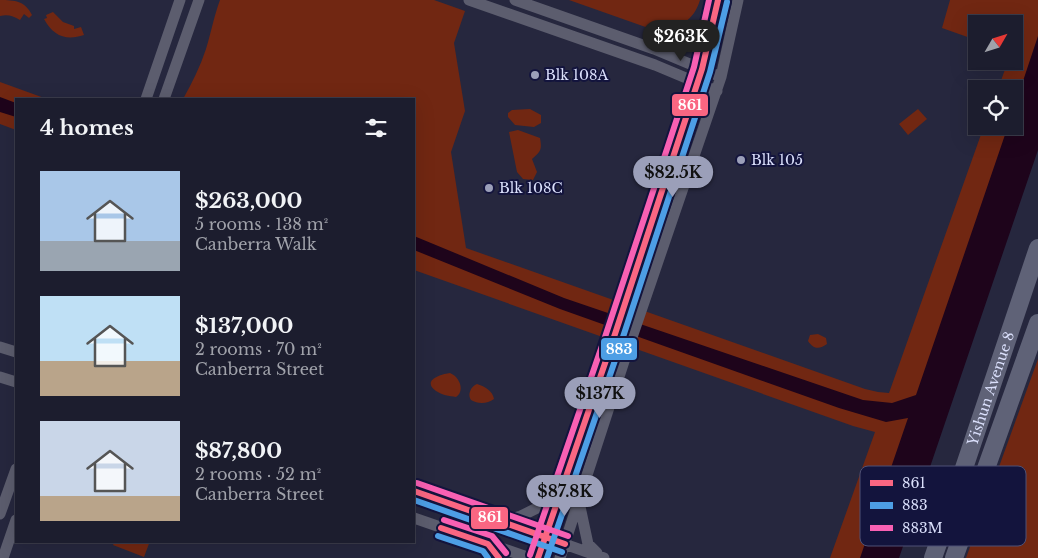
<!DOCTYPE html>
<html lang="en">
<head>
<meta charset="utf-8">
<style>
	body { margin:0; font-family:"Libre Baskerville",serif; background:#292a3a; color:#f1f3f6; height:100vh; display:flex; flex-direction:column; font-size:19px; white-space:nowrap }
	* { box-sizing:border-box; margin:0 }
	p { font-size:16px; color:#a0a2aa }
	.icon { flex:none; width:28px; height:28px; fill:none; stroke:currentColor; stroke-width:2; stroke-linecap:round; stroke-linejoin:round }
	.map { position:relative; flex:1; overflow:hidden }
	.panel { position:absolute; left:15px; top:98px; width:400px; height:445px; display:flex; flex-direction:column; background:#1c1d2e; border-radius:0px; box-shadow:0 5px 20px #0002,0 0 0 1px #3a3b4a }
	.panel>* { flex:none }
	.needle { width:32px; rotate:51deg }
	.fabs { position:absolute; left:968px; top:15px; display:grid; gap:10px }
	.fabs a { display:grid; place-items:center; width:55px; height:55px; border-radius:0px; background:#1c1d2e; box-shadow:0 5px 20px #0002,0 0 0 1px #3a3b4a; font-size:25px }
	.price { position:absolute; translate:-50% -42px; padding:0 11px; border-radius:18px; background:#9b9fb9; color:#111; font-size:16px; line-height:32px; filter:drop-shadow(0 1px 2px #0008) }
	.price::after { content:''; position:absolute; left:50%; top:30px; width:15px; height:11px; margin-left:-8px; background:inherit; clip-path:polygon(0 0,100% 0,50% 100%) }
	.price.active { background:#222; color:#fff }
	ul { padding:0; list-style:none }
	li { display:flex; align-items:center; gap:15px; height:125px; padding:0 25px }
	li span { display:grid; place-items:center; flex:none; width:140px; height:100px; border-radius:0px; color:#555 }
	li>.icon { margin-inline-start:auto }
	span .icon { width:60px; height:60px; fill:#fffc; stroke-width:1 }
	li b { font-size:21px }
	h2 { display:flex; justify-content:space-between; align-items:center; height:60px; padding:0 25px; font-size:21px }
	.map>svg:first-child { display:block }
</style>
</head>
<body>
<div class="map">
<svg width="1038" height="558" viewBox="0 0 1038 558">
	<rect width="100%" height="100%" fill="#26273e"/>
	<path fill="#712712" d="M0,0c15,0 25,1 32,15l-3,3 -5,-4 -4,6c-7,-4 -12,-6 -20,-4z
		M220,0h214l31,11 -11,32 11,68 -14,41 15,96 399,141 13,3 11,1 95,-267h30v-37h-16l10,-28h6v-37h-38v16l-34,-12 8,-28h88v93l-153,465h-55l45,-126 -22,-6 -439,-156v-171h-231c9,-16 17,-32 23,-50 5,-16 8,-33 14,-49z
		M569,0h131c-6,21 -24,32 -46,30z
		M53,12l10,10 11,4v3l7,-2 3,8c-18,6 -31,1 -40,-16l3,-1 -1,-3z
		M0,82l47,17h-31v31l-16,-6z
		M530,109l11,6v8l-7,4 -19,-2 -7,-8v-4l4,-3z
		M918,109l9,10 -19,16 -9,-11z
		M518,130l22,8c2,12 1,13 -8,21l5,13 -4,8 -10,-1 -6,-7 -8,-40z
		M818,334l8,4 1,6c-7,5 -13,6 -19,-3l2,-6z
		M1038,359v199h-72z
		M450,373c10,4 15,18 6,24 -7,-1 -14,-2 -20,-6 -15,-11 6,-17 14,-18z
		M477,384c7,2 16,7 17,15 -7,5 -16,5 -23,1 -4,-5 0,-14 6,-16z
		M115,541h35l-6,16 -31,-12z"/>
	<path fill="#1e041b" d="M1038,36v114l-139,408h-39l48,-140 -22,4 -47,-14 -279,-99 -146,-59v-14l150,62 299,102 29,3 24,-8 92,-269h6v-18z
		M0,97l16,6v14l-16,-5z"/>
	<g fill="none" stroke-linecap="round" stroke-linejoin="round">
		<path stroke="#5c5d6e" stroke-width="11" d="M469,0l186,65 62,26
			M515,0l139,49 67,28
			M654,49l22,-6 19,-9 20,-22
			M146,99l34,-99
			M164,99l35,-99
			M0,347l16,5
			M0,377l16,5
			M414,491l190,67
			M579,502l9,42 9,9
			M0,514l16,-45
			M414,518l116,40
			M501,522l20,-6 16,-8 24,-18
			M488,544l11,14
			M3,558l13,-38
			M538,558l75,-218 84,-257 5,-14 16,-69
			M560,558l68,-209 93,-272 17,-77"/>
		<g stroke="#5f6277" stroke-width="18">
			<path id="s1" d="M933,558l28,-81 77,-229"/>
			<path d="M954,558l84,-235"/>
		</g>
		<defs>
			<path id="bus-1" d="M414,491l151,53
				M441,528l47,16 11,14
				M538,558l75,-218 89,-271 16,-69"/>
			<path id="bus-2" d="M414,500l148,52
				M438,536l45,15 5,7
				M547,558l74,-215 89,-271 17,-70"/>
			<path id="bus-3" d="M417,483l151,53
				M444,520l48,16 14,17
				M530,555l75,-218 89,-270 15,-67"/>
		</defs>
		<use href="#bus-1" stroke="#13143d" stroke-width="10"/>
		<use href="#bus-2" stroke="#13143d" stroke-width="10"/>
		<use href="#bus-3" stroke="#13143d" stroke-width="10"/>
		<use href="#bus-1" stroke="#fa6682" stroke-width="6"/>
		<use href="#bus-2" stroke="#4d9ee5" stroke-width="6"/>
		<use href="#bus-3" stroke="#f860b3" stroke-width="6"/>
	</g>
	<g fill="#9b9fb9" stroke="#13143d" stroke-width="2">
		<circle cx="535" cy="75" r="5"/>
		<circle cx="741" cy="160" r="5"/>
		<circle cx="489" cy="188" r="5"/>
	</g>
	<g text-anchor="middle" stroke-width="4" stroke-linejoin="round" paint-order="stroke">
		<g font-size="14" fill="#dadffb" stroke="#13143d" text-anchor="start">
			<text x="545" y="80">Blk 108A</text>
			<text x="751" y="165">Blk 105</text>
			<text x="499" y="193">Blk 108C</text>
		</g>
		<g font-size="14" fill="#dadffb" stroke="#13143d">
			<text dy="5" stroke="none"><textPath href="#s1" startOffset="179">Yishun Avenue 8</textPath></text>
		</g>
	</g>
	<rect x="860" y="466" width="166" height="80" rx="8" fill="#13143d" stroke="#4f5176" stroke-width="1"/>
	<rect x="870" y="480" width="23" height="6" fill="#fa6682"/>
	<rect x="870" y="502" width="23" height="7" fill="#4d9ee5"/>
	<rect x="870" y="525" width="23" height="6" fill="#f860b3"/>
	<g font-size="14" fill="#dadffb">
		<text x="902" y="488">861</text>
		<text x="902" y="510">883</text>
		<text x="902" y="533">883M</text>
	</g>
	<g stroke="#13143d" stroke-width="2">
		<rect x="671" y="93" width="38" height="24" rx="5" fill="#fa6682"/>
		<rect x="600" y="337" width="38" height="24" rx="5" fill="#4d9ee5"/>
		<rect x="470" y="506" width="39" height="24" rx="5" fill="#fa6682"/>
	</g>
	<g font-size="14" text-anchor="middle" font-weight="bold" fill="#fff">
		<text x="690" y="110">861</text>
		<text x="619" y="354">883</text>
		<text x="490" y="522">861</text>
	</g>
</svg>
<div class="fabs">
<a><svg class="needle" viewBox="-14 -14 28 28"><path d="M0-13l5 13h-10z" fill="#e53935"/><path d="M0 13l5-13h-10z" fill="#a0a2aa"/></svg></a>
<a><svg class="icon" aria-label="locate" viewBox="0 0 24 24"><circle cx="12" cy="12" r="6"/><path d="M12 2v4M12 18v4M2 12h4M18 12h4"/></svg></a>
</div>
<b class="price active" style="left:681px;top:62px">$263K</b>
<b class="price" style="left:673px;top:198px">$82.5K</b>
<b class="price" style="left:600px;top:419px">$137K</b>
<b class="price" style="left:565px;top:517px">$87.8K</b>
<section class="panel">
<h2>4 homes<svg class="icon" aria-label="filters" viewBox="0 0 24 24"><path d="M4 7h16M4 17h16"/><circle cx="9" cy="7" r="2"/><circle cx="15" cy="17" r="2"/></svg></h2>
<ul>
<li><span style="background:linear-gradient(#a9c7e8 70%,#9aa5b1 0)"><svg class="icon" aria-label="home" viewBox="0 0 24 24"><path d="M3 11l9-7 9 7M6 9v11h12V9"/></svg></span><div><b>$263,000</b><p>5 rooms · 138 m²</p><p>Canberra Walk</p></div></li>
<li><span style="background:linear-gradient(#bfe0f5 65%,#b9a48a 0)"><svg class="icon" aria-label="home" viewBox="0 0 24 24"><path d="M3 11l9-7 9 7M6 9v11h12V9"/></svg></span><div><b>$137,000</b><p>2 rooms · 70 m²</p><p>Canberra Street</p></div></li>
<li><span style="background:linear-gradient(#c9d6e8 75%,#b9a48a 0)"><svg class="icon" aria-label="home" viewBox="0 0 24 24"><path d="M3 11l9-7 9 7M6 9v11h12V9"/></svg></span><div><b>$87,800</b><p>2 rooms · 52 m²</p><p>Canberra Street</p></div></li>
</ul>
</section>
</div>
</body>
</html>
